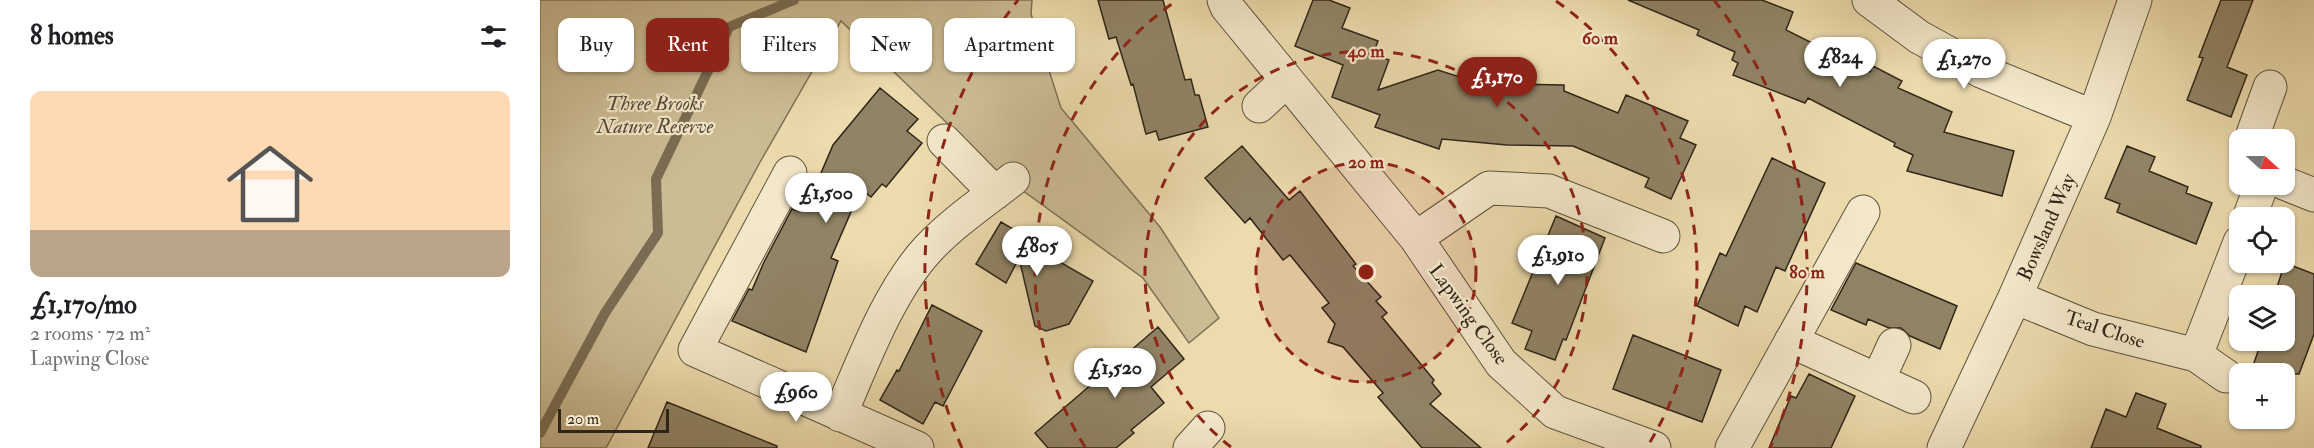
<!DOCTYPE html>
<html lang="en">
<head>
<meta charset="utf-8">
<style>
	body { margin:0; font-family:"IM FELL Double Pica",serif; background:#f2f2f2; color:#202124; height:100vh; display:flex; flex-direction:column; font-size:22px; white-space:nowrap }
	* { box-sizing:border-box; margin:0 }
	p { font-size:20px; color:#757577 }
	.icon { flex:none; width:33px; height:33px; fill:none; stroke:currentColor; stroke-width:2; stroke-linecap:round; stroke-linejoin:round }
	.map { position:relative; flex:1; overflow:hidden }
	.drawer { display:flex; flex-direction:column; background:#fff; width:540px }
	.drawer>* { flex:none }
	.guide { position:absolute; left:18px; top:18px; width:570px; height:54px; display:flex; gap:12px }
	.needle { width:39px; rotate:111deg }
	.buttons { position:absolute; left:1689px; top:129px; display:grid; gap:12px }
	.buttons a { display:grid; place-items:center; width:66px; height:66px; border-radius:12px; background:#fff; box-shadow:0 2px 4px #0004; font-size:30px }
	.scale { position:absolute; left:18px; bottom:15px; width:111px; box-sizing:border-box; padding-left:6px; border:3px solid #2f2519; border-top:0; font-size:16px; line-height:21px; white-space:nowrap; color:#2f2519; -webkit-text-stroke:4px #f3e8ca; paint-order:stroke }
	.price { position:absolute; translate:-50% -51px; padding:0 14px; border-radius:21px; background:#fff; color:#222; font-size:20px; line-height:39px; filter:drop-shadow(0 2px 3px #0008) }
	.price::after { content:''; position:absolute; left:50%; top:36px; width:18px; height:14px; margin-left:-9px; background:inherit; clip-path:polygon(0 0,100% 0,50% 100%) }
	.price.selected { background:#8f2418; color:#fff }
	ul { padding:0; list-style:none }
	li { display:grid; align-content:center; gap:12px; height:318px; padding:0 30px }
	li span { display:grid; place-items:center; height:186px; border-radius:12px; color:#555 }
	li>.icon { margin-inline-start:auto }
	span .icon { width:108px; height:108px; fill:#fffc; stroke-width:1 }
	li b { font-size:26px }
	h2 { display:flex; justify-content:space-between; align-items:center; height:72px; padding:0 30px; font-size:26px }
	.pill { padding:0 21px; border-radius:12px; background:#fff; box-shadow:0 2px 4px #0004; font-size:21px; line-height:54px }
	.pill.selected { background:#8f2418; color:#fff }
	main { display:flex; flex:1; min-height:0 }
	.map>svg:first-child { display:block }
</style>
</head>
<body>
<main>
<section class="drawer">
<h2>8 homes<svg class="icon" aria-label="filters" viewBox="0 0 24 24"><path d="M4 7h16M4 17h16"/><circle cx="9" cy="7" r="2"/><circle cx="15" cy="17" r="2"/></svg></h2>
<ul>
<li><span style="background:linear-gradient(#ffd9b3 75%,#b9a48a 0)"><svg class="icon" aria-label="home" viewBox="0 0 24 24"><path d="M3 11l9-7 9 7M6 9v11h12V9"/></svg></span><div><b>£1,170/mo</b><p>2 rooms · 72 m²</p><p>Lapwing Close</p></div></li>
</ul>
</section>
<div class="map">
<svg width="1774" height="448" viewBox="0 0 1774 448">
	<rect width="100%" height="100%" fill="#ecdbad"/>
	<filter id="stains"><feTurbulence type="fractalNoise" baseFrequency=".00333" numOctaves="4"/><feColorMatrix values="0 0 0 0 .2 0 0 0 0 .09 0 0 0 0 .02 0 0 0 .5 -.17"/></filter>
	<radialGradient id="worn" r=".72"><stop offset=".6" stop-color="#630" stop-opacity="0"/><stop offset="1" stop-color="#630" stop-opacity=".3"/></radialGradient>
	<path fill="#ccbc94" stroke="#7e7056" stroke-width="1.5" d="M0,0h492l-1,14 30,94 99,119 59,91 -30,25 -46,-65 -143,-104 -159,-153 -82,143 -153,284h-66z"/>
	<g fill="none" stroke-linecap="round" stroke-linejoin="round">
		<path stroke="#7a6d54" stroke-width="10" d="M0,433l65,-120 53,-80 -2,-54 73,-152 65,-27"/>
	</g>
	<path fill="#918466" stroke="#2f2519" stroke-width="1.5" d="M558,0h65l22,80 6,-1 4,16h4l9,32 -49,13 -3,-9 -10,3 -13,-50 -2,1 -15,-48 -7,2z
		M773,0h16l21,8 -8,20 36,13 -5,13 16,6 -11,30 60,-20 34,11 15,-15 17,18 60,1v6l54,22 8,-18 62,26 -8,17 16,7 -25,54 -26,-12 4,-9 -76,-32 -66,-1 -65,-6 -3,10 -64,-22 5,-12 -48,-18 11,-32 -48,-19z
		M1088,0h134l31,12 -7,18 84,42 3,-6 29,15 -4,7 54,24 -8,20 70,19 -12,45 -95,-25 6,-16 -19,-9 1,-3 -87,-45 -3,5 -72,-28 5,-12 -6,-3 3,-8 -38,-17 2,-5z
		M1681,0h32l-26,67 20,8 -16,42 -44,-17 16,-42 -4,-1z
		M340,88l38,31 -11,12 15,12 -36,44 -4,-3 -11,13 -10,-8 -30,69 7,3 -32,91 -74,-31 17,-32 3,1 12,-28 28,-53 6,2 5,-12 6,2 24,-56z
		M702,146l47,54 11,-9 56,73 -3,2 28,31 -5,4 11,12 -5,4 52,63 -2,3 9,11 -11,10 51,44h-59l-44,-51 5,-4 -40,-46 -15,-5 7,-18 -13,-16 7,-5 -39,-48 -7,5 -33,-42 -5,5 -40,-45z
		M1587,146l28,11 -6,14 39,16 -2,6 26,10 -16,41 -79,-32 3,-8 -15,-6z
		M1232,158l53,25 -40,88 -9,-4 -19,45 -12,-6 -7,20 -41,-20 23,-53 6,3z
		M1016,216l49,22 -39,102 -3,-1 -8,21 -30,-11 7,-18 -20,-8z
		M461,222l52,31 -2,4 42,24 -24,43 -23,7 -11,-5 -16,-68 -13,25 -30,-19z
		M1316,263l101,43 -17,43 -30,-13 -9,-8h-12l-21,-9 -2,6 -35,-15z
		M1745,263l29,11v60l-15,40h-49l12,-34h22v-44h-10z
		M392,305l50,26 -39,75 -8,-4 -12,22 -43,-24 17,-30 2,1z
		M618,327l26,32 -33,28 13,16 -33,27 3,3 -18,15h-68l-13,-15z
		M1093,335l88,35 -19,52 -89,-33z
		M1269,374l46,22 -24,52h-62l22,-52 5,2z
		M1596,393l30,11 -9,24 44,18v2h-110l15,-39 20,8z
		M127,402l110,44v2h-129z"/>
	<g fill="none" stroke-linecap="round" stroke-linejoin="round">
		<defs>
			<path id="minor" d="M684,0l3,7 189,231 85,125 54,49 99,36
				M1329,0l50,37 62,34 113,46
				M719,106l27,-25
				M1715,140l-2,-6 17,-47
				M404,141l51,52
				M250,173l-95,177 222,98
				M1744,183l30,12
				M1709,218l13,-34
				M876,238l73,-50 60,3 114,45
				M1475,297l78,32 103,26 30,21
				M1251,341l123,56
				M1656,355l44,-113
				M1338,380l16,-35
				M300,415c23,-53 49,-124 88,-166 25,-27 57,-48 85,-70
				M650,448l18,-20
				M1192,448l131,-236
				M1404,448l71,-151 79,-180 41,-117"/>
		</defs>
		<use href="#minor" stroke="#5e523e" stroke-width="35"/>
		<use href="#minor" stroke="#f3e8ca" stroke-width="33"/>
	</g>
	<circle cx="826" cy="272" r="110" fill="#8f2418" fill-opacity=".12"/>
	<g fill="none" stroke="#8f2418" stroke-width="3" stroke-dasharray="10 8">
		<circle cx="826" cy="272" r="110"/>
		<path d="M691 447A221 221 0 1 1 961 447"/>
		<path d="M545 447A331 331 0 0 1 636 1M1016 1A331 331 0 0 1 1107 447"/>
		<path d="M422 448A441 441 0 0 1 478 0M1174 0A441 441 0 0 1 1230 448"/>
	</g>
	<g text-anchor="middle" stroke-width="4.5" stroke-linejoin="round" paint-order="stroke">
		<g font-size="20" font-style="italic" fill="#564b38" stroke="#f3e8ca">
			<text x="115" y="110">Three Brooks<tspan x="115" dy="23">Nature Reserve</tspan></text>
		</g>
		<g font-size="20" fill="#2f2519" stroke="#f3e8ca">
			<text transform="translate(1506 227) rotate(-66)" y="7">Bowsland Way</text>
			<text transform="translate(929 314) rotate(54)" y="7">Lapwing Close</text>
			<text transform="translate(1565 329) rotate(18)" y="7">Teal Close</text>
		</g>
	</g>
	<circle cx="826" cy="272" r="9" fill="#8f2418" stroke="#f3e8ca" stroke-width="3"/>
	<g font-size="18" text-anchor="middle" font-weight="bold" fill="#8f2418" stroke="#f3e8ca" stroke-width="4.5" stroke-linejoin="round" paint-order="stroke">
		<text x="1060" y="44">60 m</text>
		<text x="826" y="57">40 m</text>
		<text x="826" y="168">20 m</text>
		<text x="1267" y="278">80 m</text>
	</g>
	<rect width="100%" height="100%" filter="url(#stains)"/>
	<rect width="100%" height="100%" fill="url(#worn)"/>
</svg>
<div class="buttons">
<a><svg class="needle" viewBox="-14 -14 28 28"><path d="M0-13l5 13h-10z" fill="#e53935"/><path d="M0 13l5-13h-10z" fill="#757577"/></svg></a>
<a><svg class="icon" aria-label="locate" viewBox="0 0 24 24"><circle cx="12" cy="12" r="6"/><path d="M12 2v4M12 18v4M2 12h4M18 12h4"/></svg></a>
<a><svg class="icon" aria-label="layers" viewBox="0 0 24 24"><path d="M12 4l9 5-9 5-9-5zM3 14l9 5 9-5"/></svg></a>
<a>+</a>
</div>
<div class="scale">20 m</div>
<b class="price" style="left:1300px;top:88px">£824</b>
<b class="price" style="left:1424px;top:90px">£1,270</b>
<b class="price selected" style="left:957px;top:108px">£1,170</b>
<b class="price" style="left:286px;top:224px">£1,500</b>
<b class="price" style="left:497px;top:277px">£805</b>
<b class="price" style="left:1018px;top:286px">£1,910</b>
<b class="price" style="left:575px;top:399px">£1,520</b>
<b class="price" style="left:256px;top:423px">£960</b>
<div class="guide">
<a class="pill">Buy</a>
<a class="pill selected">Rent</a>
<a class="pill">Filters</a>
<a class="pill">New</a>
<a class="pill">Apartment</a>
</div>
</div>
</main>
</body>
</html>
